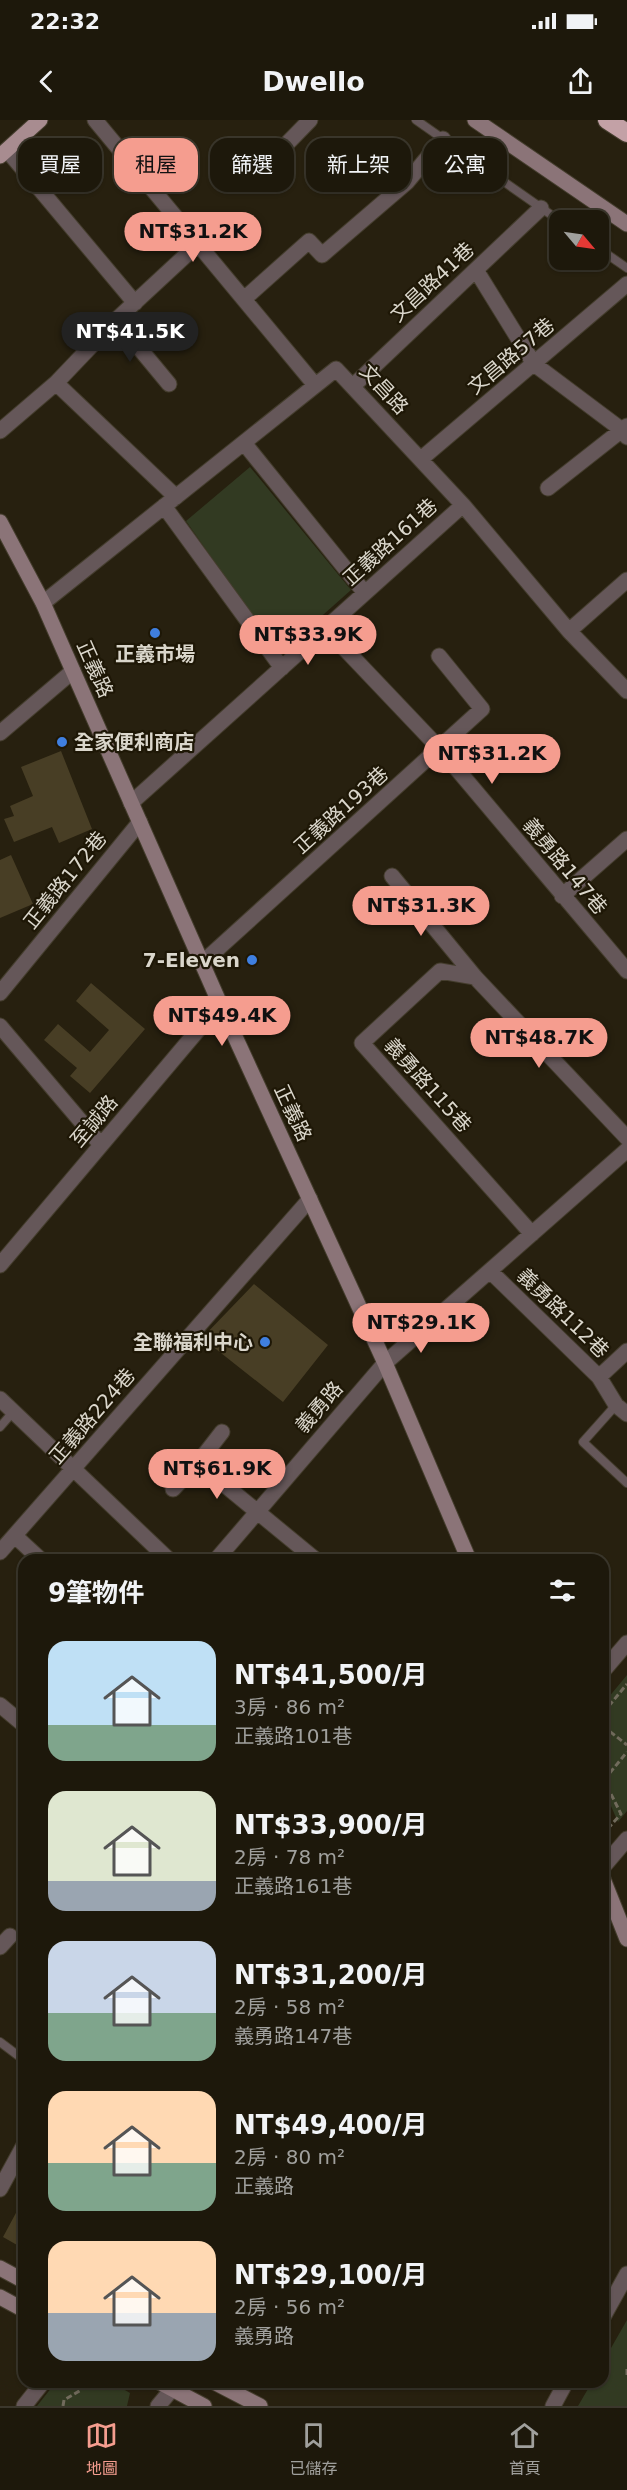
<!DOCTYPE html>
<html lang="zh-TW">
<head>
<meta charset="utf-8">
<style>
	body { margin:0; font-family:"DejaVu Sans","Noto Sans TC",sans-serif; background:#252114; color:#f1f3f6; height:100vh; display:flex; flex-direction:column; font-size:22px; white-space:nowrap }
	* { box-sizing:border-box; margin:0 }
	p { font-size:20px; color:#a0a09d }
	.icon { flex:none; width:33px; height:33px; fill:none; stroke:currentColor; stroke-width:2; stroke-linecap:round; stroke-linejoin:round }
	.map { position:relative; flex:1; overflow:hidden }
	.side { position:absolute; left:18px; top:1434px; width:591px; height:834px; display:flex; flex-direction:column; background:#1d180b; border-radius:18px; box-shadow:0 2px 4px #0004,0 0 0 2px #3b372c }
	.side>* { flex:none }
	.guide { position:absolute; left:18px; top:18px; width:591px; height:54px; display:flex; gap:12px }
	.needle { width:39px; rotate:119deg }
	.controls { position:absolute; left:549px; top:90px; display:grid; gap:12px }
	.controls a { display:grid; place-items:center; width:60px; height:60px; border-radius:12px; background:#1d180b; box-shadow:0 2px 4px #0004,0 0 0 2px #3b372c; font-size:30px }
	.price { position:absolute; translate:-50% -51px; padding:0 14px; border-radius:21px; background:#f59d8f; color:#111; font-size:20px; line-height:39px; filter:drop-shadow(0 2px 3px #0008) }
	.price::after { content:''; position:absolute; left:50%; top:36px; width:18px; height:14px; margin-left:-9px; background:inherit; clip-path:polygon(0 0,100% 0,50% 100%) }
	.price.current { background:#222; color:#fff }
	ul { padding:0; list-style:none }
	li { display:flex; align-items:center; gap:18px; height:150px; padding:0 30px }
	li span { display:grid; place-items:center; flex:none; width:168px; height:120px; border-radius:18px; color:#555 }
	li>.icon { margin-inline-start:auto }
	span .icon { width:72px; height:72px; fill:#fffc; stroke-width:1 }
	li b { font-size:26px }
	h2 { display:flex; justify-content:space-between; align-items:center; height:72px; padding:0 30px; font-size:26px }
	.chip { padding:0 21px; border-radius:18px; background:#1d180b; box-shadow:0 2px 4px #0004,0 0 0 2px #3b372c; font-size:21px; line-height:54px }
	.chip.current { background:#f59d8f; color:#111 }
	.status { display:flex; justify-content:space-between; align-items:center; height:42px; padding:0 30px; background:#1d180b; direction:ltr }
	.status svg { height:16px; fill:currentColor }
	header { display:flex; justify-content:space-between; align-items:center; height:78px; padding:0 30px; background:#1d180b; font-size:27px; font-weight:800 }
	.menu { display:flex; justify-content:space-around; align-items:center; height:84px; border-top:2px solid #3b372c; background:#1d180b; font-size:16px; color:#a0a09d }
	.menu a { display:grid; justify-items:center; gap:3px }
	.menu .current { color:#f59d8f }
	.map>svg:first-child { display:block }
</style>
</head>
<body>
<div class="status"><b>22:32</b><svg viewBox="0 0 49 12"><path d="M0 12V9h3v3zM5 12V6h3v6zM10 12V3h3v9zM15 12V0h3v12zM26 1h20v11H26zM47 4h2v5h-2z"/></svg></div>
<header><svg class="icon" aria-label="back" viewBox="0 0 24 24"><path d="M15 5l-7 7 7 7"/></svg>Dwello<svg class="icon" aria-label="share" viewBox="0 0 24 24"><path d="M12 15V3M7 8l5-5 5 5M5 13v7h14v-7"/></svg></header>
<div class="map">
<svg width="627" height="2286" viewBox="0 0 627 2286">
	<rect width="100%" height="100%" fill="#27200f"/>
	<path fill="#323a22" d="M250,347l101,123 -72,64 -93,-133z
		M627,1555v136l-9,11 -15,-34v-84z
		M627,2200v86h-49l14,-24h11v-20z
		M56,2262h55l19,11 -3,13h-90z"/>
	<path fill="#483e25" d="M61,631l31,78 -33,14 -7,-16 -38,15 -10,-23 10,-3 -4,-10 23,-10 -12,-29z
		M11,735l22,49 -33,14v-58z
		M91,863l54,46 -55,64 -20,-17 7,-8 -33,-28 14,-16 32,28 19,-22 -33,-29z
		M254,1164l74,61 -45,57 -81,-64z
		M24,2078v51l-21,-12z"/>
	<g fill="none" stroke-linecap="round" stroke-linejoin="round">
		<defs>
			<path id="lane" d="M416,0l144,101
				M598,128l29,20
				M616,1285l-33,37 44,41
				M0,1307l13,-15
				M0,1922l24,18"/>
			<path id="street" d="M95,0l220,265
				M7,30l128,153
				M272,39l38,-39
				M476,150l58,94 88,66 5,7
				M244,179l65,-58 13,14 85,-73 36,-43
				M116,200l53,64
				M56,263l120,114
				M353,266l188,-178
				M0,311l56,-48 60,-63 82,-76
				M244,323l121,150
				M421,339l206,-175
				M548,368l79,-62
				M164,386l118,162
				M43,483l293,-234 127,136 106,126 58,60
				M325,508l115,121 187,222
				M569,511l58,-51
				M0,613l73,-62
				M131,683l332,-298
				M392,756l83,101 152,161
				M562,776l65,-57
				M202,843l280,-254 -43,-53
				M475,857l-35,-6 -78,72 170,191
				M0,873l140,-171
				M0,906l101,119
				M0,1145l220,-261
				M490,1151l109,106 17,28 11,9
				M599,1257l28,-26
				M0,1279l169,161
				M198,1343l118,97
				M173,1369l25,-26 24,-31
				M15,1416l26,24
				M0,1432l310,-353
				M216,1440l169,-197 242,-213
				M603,1551l24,-28
				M0,1585l24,20
				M603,1747l24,-28
				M0,1827l10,-11
				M0,2069l24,-44
				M603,2197l24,-43
				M24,2286l19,-24
				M158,2286l20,-24
				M553,2286l13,-24"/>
			<path id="secondary" d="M475,0l152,104
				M0,402l43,81 177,401 165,359 84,197
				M603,1759l24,60
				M0,2148l24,13
				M0,2177l24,13
				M159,2262l45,24
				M214,2262l46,24"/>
			<path id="primary" d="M0,36l40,-36"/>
			<path id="highway" d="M607,0l20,13"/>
		</defs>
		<use href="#lane" stroke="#443d2d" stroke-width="10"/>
		<use href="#street" stroke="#443d2d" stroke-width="17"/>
		<use href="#secondary" stroke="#443d2d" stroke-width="17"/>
		<use href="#primary" stroke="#443d2d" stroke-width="17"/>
		<use href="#highway" stroke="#443d2d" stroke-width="20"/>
		<path stroke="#716b5c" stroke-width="3" stroke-dasharray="6 3" stroke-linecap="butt" d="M603,1593l24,-29
			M603,1606l24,19
			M603,1658l18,36 -18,20
			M604,1660l23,-28
			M627,2249v6
			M63,2286l1,-6 17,-10 4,-8"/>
		<use href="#lane" stroke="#655759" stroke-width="8"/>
		<use href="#street" stroke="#655759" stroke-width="15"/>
		<use href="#secondary" stroke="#8b7478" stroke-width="15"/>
		<use href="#primary" stroke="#a88c90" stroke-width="15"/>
		<use href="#highway" stroke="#c3a1a6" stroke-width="18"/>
	</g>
	<g fill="#3f7fe0" stroke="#1e1706" stroke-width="2">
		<circle cx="155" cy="513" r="6"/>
		<circle cx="62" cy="622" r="6"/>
		<circle cx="252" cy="840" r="6"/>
		<circle cx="265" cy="1222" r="6"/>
	</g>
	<g text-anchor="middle" stroke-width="4.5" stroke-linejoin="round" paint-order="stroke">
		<g font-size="20" fill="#dad6cb" stroke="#1e1706">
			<text transform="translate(432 162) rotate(-43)" y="7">文昌路41巷</text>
			<text transform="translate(511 236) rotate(-40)" y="7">文昌路57巷</text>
			<text transform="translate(384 269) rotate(47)" y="7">文昌路</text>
			<text transform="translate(390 422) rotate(-42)" y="7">正義路161巷</text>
			<text transform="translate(95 549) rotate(66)" y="7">正義路</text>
			<text transform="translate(341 690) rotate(-42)" y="7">正義路193巷</text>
			<text transform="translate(565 746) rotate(50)" y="7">義勇路147巷</text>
			<text transform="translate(65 760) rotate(-51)" y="7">正義路172巷</text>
			<text transform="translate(428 965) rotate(48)" y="7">義勇路115巷</text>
			<text transform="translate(293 993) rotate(65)" y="7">正義路</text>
			<text transform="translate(94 1001) rotate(-50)" y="7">至誠路</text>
			<text transform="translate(563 1193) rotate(44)" y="7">義勇路112巷</text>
			<text transform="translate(319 1287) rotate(-49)" y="7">義勇路</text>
			<text transform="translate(92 1296) rotate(-49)" y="7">正義路224巷</text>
		</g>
		<g font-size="20" font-weight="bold" fill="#dad6cb" stroke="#1e1706" text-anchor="end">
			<text x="155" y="541" text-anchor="middle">正義市場</text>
			<text x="74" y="629" text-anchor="start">全家便利商店</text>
			<text x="240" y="847">7-Eleven</text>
			<text x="253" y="1229">全聯福利中心</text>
		</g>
	</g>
</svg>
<div class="controls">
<a><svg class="needle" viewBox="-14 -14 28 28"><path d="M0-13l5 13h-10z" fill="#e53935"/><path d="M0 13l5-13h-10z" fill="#a0a09d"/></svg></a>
</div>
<b class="price" style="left:193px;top:143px">NT$31.2K</b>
<b class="price current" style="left:130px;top:243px">NT$41.5K</b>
<b class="price" style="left:308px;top:546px">NT$33.9K</b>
<b class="price" style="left:492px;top:665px">NT$31.2K</b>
<b class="price" style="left:421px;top:817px">NT$31.3K</b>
<b class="price" style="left:222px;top:927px">NT$49.4K</b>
<b class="price" style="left:539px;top:949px">NT$48.7K</b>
<b class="price" style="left:421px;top:1234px">NT$29.1K</b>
<b class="price" style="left:217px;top:1380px">NT$61.9K</b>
<div class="guide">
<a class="chip">買屋</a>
<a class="chip current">租屋</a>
<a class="chip">篩選</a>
<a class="chip">新上架</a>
<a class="chip">公寓</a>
</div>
<section class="side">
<h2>9筆物件<svg class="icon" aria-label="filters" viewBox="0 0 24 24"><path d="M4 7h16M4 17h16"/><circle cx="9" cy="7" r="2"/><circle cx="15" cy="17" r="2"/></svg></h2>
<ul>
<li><span style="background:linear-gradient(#bfe0f5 70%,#7fa58c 0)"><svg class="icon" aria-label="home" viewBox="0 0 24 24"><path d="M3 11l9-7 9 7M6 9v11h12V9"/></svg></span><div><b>NT$41,500/月</b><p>3房 · 86 m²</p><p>正義路101巷</p></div></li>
<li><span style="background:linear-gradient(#dfe7d0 75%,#9aa5b1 0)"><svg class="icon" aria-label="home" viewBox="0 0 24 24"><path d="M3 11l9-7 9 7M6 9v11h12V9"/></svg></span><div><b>NT$33,900/月</b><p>2房 · 78 m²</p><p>正義路161巷</p></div></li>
<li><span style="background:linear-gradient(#c9d6e8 60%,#7fa58c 0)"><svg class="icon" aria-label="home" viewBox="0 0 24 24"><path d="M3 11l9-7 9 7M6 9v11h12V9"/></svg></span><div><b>NT$31,200/月</b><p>2房 · 58 m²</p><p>義勇路147巷</p></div></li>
<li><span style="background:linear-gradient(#ffd9b3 60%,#7fa58c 0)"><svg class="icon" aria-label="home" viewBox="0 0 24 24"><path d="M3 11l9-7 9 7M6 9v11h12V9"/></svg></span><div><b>NT$49,400/月</b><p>2房 · 80 m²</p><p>正義路</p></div></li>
<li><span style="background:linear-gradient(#ffd9b3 60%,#9aa5b1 0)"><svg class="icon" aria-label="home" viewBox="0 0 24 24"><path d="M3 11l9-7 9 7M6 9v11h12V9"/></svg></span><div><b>NT$29,100/月</b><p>2房 · 56 m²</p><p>義勇路</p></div></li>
</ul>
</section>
</div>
<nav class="menu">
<a class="current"><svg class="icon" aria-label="map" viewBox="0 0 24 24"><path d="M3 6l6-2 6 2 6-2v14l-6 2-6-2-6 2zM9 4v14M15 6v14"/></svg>地圖</a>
<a><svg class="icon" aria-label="saved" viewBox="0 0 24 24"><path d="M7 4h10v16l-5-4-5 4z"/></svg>已儲存</a>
<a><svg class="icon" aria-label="home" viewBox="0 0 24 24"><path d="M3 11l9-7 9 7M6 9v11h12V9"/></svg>首頁</a>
</nav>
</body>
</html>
